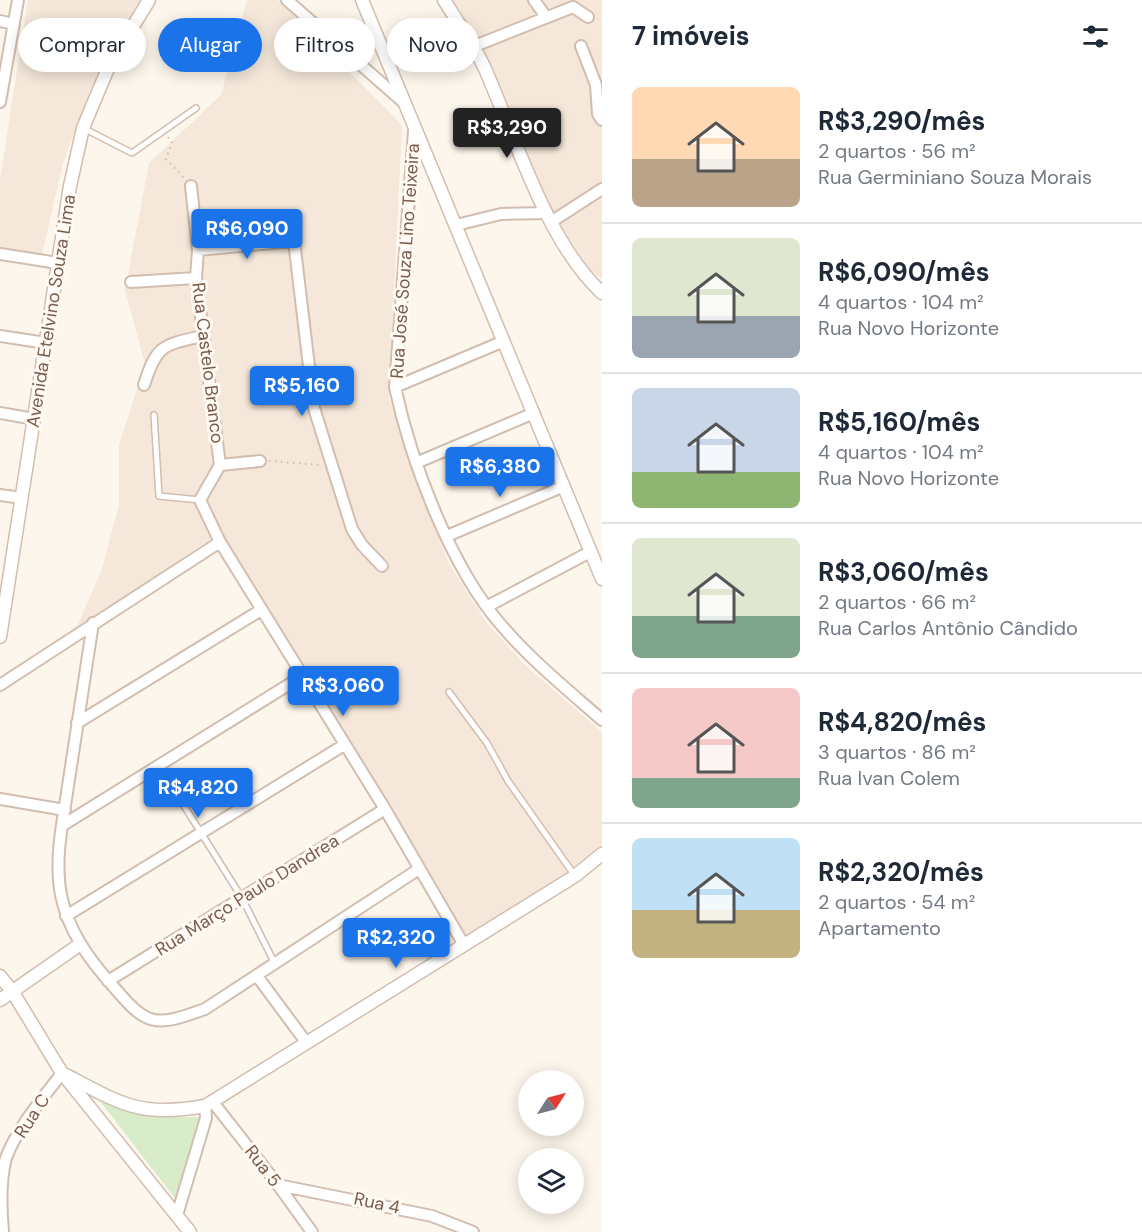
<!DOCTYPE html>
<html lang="pt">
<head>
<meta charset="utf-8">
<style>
	body { margin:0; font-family:"DM Sans",sans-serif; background:#f6f6f7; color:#1f2937; height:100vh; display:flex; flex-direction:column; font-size:22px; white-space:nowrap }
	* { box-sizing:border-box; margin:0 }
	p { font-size:20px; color:#747a83 }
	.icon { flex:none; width:33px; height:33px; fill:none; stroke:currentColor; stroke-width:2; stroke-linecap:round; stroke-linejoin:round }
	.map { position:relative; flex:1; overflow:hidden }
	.sheet { display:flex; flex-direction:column; background:#fff; width:540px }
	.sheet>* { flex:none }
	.hud { position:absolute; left:18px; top:18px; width:494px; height:54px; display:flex; gap:12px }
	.needle { width:39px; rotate:54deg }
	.controls { position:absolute; left:518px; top:1070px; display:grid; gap:12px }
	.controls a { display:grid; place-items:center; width:66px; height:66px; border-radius:50%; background:#fff; box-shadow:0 3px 15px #0003; font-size:30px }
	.price { position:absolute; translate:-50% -51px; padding:0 14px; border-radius:6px; background:#1a73e8; color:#fff; font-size:20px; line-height:39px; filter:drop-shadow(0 2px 3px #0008) }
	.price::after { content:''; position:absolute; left:50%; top:36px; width:18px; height:14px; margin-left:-9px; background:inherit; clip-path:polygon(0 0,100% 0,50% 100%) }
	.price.current { background:#222; color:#fff }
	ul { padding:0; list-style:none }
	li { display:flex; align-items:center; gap:18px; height:150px; padding:0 30px }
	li+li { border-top:2px solid #e0e1e3 }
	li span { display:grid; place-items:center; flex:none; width:168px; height:120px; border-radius:9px; color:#555 }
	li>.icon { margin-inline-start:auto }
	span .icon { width:72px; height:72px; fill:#fffc; stroke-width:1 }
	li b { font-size:26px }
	h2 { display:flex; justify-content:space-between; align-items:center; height:72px; padding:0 30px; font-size:26px }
	.chip { padding:0 21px; border-radius:27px; background:#fff; box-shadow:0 3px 15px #0003; font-size:21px; line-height:54px }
	.chip.current { background:#1a73e8; color:#fff }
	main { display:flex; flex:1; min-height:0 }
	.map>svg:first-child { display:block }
</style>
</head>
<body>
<main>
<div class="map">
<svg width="602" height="1232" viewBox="0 0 602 1232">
	<rect width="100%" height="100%" fill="#fdf6ec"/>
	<path fill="#f5e8da" d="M28,0h117l-54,88 -28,75 -21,92 -42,-5v-71z
		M247,0h31l124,125 -13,273 59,164 38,60 40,44 76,66v120l-140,95 -250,-409 -136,91 26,-60 17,-65v-59l26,-81 -20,-74 24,-127 72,-68z
		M449,0h153v279l-12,-9 -41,-62 -61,-145z"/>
	<path fill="#d8ecc9" d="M100,1101c35,16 66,17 104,16l-27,84z"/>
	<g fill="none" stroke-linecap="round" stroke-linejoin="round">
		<defs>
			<path id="service" d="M83,128l49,25 64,-45
				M154,415l5,81 41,4
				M449,692l38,51 21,38 67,95
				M159,766l83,132 32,64"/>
			<path id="minor" d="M287,0l115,101
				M534,0l12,17
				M0,21l14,3
				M581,46l15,39 2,29 4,6
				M472,47l101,-40 15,10
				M0,102l18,-102
				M414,131l-19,256c16,75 56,181 107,239 30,35 66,64 100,94
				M191,186l7,64 -2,28 24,187 -20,35 20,42 165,267 79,136
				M551,222l51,-33
				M456,225l45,-11 46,-1
				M198,250l96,-9 20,167 38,121 10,16 20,21
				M0,254l58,9
				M131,282l65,-4
				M0,336l46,7
				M144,385c13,-41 19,-40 59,-49
				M395,387l109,-46
				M0,413l34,6
				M416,463l118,-50
				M220,465l40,-4
				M0,495l22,3
				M447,536l117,-50
				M488,606l102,-54
				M93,623c-8,54 -17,108 -25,163 -5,35 -14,73 -7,109 7,35 27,63 51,90 35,41 41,43 93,24l214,-140
				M0,685l220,-143
				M77,723l184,-113
				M0,799l65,11
				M63,825l238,-148
				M66,916l278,-171
				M257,976l49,66
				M108,981l277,-172
				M212,1101l66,84 34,47
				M278,1185l154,31 41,16
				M177,1215l29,-97 -1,-12
				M3,1232c-2,-23 -3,-52 3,-74 11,-30 37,-60 56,-85"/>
			<path id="tertiary" d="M362,0l240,579
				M444,0c14,23 31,46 42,71 30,69 61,171 116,222
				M0,637l70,-451 13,-58 26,-62 40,-66
				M0,976l12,15 50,82 128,159
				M0,1000l79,-55
				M62,1073c58,30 76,45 143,33l370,-230 27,-22"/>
		</defs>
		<use href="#service" stroke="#d1beb0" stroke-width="8"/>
		<use href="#minor" stroke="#d1beb0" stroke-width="14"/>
		<use href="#tertiary" stroke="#d1beb0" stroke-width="15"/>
		<path stroke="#d9b8a5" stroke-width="2" stroke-dasharray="1.5 4.5" stroke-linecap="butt" d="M168,137l4,5 -6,17 19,20
			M269,461l51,4"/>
		<use href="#service" stroke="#fff" stroke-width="5"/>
		<use href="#minor" stroke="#fff" stroke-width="10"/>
		<use href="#tertiary" stroke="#fff" stroke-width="12"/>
	</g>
	<g text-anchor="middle" stroke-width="6" stroke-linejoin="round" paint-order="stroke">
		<g font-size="18" fill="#7a5c4d" stroke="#fffaf3">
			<text transform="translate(405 261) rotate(-86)" y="6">Rua José Souza Lino Teixeira</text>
			<text transform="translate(51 311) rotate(-81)" y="6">Avenida Etelvino Souza Lima</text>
			<text transform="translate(208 363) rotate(83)" y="6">Rua Castelo Branco</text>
			<text transform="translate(247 895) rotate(-32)" y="6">Rua Março Paulo Dandrea</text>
			<text transform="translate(32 1116) rotate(-57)" y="6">Rua C</text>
			<text transform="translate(263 1166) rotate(52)" y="6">Rua 5</text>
			<text transform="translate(377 1203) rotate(12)" y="6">Rua 4</text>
		</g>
	</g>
</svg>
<div class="controls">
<a><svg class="needle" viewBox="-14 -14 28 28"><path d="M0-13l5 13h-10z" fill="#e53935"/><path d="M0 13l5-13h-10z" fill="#747a83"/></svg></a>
<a><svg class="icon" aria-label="layers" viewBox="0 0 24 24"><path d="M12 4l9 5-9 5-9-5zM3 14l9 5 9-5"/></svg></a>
</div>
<b class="price current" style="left:507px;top:159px">R$3,290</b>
<b class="price" style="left:247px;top:260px">R$6,090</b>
<b class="price" style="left:302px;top:417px">R$5,160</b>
<b class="price" style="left:500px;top:498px">R$6,380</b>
<b class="price" style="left:343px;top:717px">R$3,060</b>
<b class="price" style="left:198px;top:819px">R$4,820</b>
<b class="price" style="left:396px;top:969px">R$2,320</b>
<div class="hud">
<a class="chip">Comprar</a>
<a class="chip current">Alugar</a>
<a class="chip">Filtros</a>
<a class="chip">Novo</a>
</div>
</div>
<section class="sheet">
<h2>7 imóveis<svg class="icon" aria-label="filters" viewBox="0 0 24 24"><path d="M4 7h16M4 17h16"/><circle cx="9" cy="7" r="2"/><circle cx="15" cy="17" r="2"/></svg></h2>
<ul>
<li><span style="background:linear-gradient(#ffd9b3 60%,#b9a48a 0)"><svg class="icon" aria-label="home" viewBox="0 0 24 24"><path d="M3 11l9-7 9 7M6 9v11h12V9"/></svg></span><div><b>R$3,290/mês</b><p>2 quartos · 56 m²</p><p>Rua Germiniano Souza Morais</p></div></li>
<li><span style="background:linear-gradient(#dfe7d0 65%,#9aa5b1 0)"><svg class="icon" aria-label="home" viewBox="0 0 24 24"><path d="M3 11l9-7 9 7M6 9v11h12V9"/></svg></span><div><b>R$6,090/mês</b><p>4 quartos · 104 m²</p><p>Rua Novo Horizonte</p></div></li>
<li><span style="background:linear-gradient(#c9d6e8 70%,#8fb573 0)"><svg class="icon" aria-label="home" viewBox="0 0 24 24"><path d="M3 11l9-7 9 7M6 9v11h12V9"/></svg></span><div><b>R$5,160/mês</b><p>4 quartos · 104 m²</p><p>Rua Novo Horizonte</p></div></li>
<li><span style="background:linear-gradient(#dfe7d0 65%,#7fa58c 0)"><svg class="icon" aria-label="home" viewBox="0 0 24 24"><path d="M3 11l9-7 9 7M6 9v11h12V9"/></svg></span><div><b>R$3,060/mês</b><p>2 quartos · 66 m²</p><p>Rua Carlos Antônio Cândido</p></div></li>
<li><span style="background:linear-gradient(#f6c9c9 75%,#7fa58c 0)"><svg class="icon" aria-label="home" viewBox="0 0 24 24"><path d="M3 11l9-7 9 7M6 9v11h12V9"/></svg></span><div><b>R$4,820/mês</b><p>3 quartos · 86 m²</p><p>Rua Ivan Colem</p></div></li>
<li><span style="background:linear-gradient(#bfe0f5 60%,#c2b280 0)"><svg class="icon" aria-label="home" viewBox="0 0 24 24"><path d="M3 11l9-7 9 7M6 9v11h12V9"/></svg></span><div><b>R$2,320/mês</b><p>2 quartos · 54 m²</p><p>Apartamento</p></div></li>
</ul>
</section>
</main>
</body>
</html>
